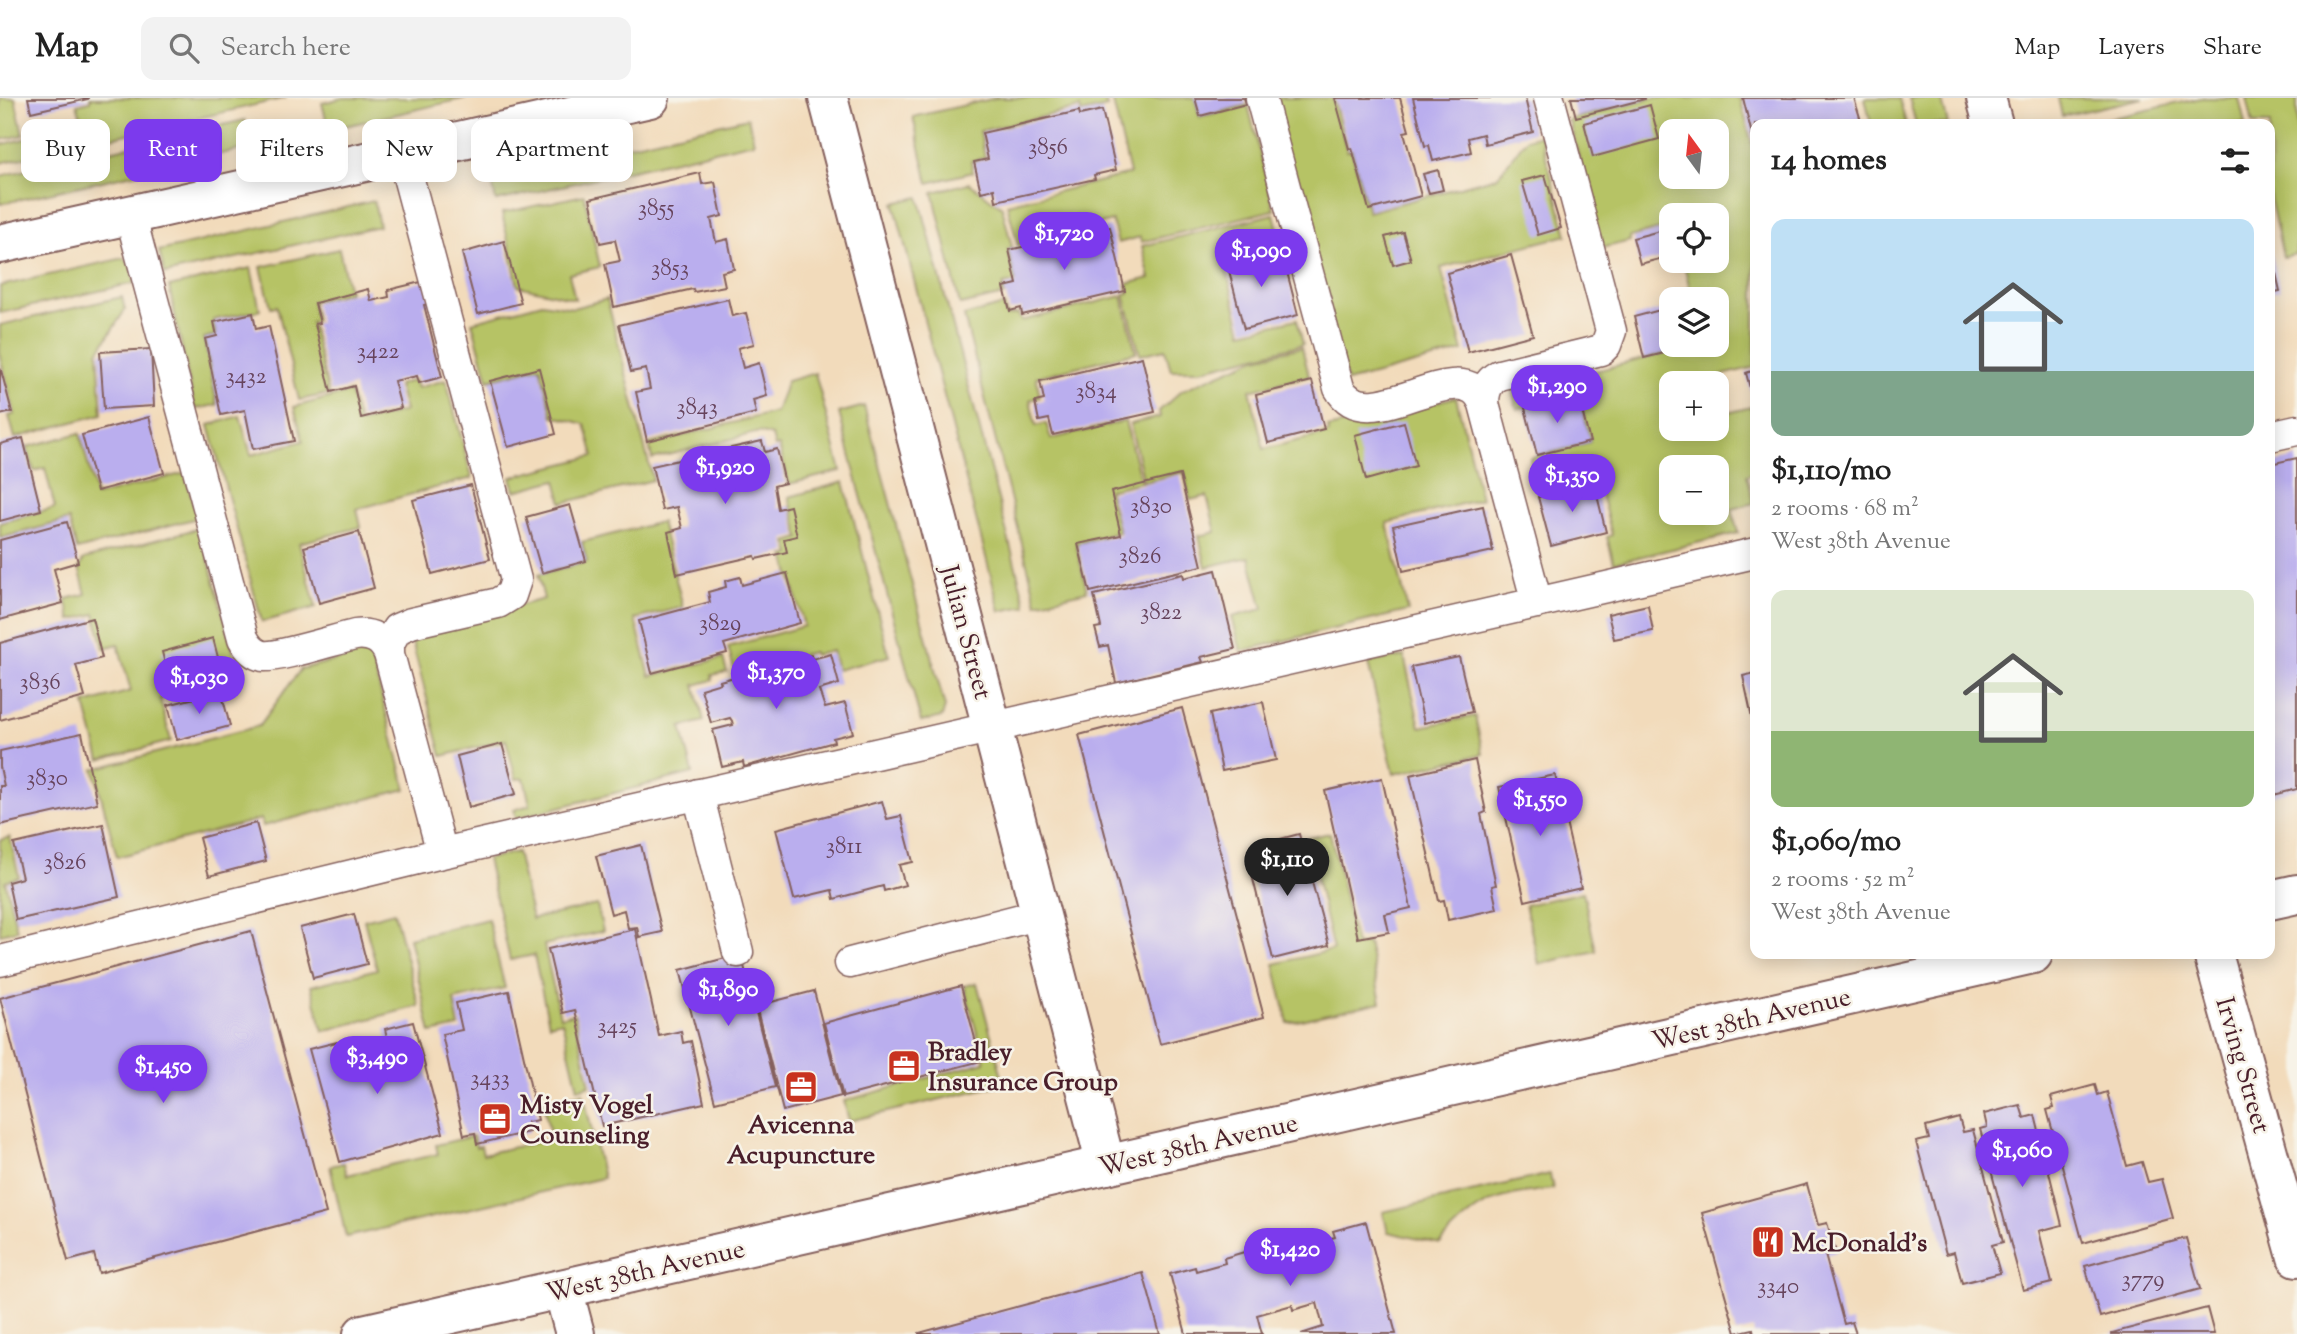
<!DOCTYPE html>
<html lang="en">
<head>
<meta charset="utf-8">
<style>
	body { margin:0; font-family:"Sorts Mill Goudy",serif; background:#f2f2f2; color:#222; height:100vh; display:flex; flex-direction:column; font-size:26px; white-space:nowrap }
	* { box-sizing:border-box; margin:0 }
	p { font-size:23px; color:#767676 }
	.icon { flex:none; width:38px; height:38px; fill:none; stroke:currentColor; stroke-width:2; stroke-linecap:round; stroke-linejoin:round }
	.map { position:relative; flex:1; overflow:hidden }
	.panel { position:absolute; left:1750px; top:21px; width:525px; height:840px; display:flex; flex-direction:column; background:#fff; border-radius:14px; box-shadow:0 4px 18px #0003 }
	.panel>* { flex:none }
	.hud { position:absolute; left:21px; top:21px; width:665px; height:63px; display:flex; gap:14px }
	.needle { width:46px; rotate:345deg }
	.tools { position:absolute; left:1659px; top:21px; display:grid; gap:14px }
	.tools a { display:grid; place-items:center; width:70px; height:70px; border-radius:14px; background:#fff; box-shadow:0 4px 18px #0003; font-size:35px }
	.price { position:absolute; translate:-50% -60px; padding:0 16px; border-radius:24px; background:#7c3aed; color:#fff; font-size:23px; line-height:46px; filter:drop-shadow(0 2px 4px #0008) }
	.price::after { content:''; position:absolute; left:50%; top:42px; width:21px; height:16px; margin-left:-10px; background:inherit; clip-path:polygon(0 0,100% 0,50% 100%) }
	.price.on { background:#222; color:#fff }
	ul { padding:0; list-style:none }
	li { display:grid; align-content:center; gap:14px; height:371px; padding:0 21px }
	li span { display:grid; place-items:center; height:217px; border-radius:14px; color:#555 }
	li>.icon { margin-inline-start:auto }
	span .icon { width:126px; height:126px; fill:#fffc; stroke-width:1 }
	li b { font-size:30px }
	h2 { display:flex; justify-content:space-between; align-items:center; height:84px; padding:0 21px; font-size:30px }
	.chip { padding:0 24px; border-radius:14px; background:#fff; box-shadow:0 4px 18px #0003; font-size:24px; line-height:63px }
	.chip.on { background:#7c3aed; color:#fff }
	header { display:flex; align-items:center; gap:42px; box-sizing:border-box; height:98px; padding:0 35px; background:#fff; border-bottom:2px solid #e0e0e0 }
	header strong { font-size:33px }
	nav { display:flex; gap:38px; margin-inline-start:auto; font-size:24px }
	.search { width:490px; height:63px; background:#f2f2f2; display:flex; align-items:center; gap:18px; box-sizing:border-box; padding:0 24px; border-radius:14px; color:#767676; font-size:26px }
	.map>svg:first-child { display:block }
</style>
</head>
<body>
<header>
<strong>Map</strong>
<div class="search"><svg class="icon" aria-label="search" viewBox="0 0 24 24"><circle cx="10" cy="10" r="6"/><path d="M15 15l6 6"/></svg>Search here</div>
<nav><a>Map</a><a>Layers</a><a>Share</a></nav>
</header>
<div class="map">
<svg width="2297" height="1236" viewBox="0 0 2297 1236">
	<rect width="100%" height="100%" fill="#f7f3e8"/>
	<filter id="ink" filterUnits="userSpaceOnUse"><feTurbulence type="fractalNoise" baseFrequency=".0143" numOctaves="2"/><feDisplacementMap in="SourceGraphic" scale="14" xChannelSelector="R" yChannelSelector="G"/><feConvolveMatrix kernelMatrix="1 2 1 2 8 2 1 2 1" color-interpolation-filters="sRGB"/></filter>
	<filter id="wash" filterUnits="userSpaceOnUse"><feTurbulence type="fractalNoise" baseFrequency=".00686" numOctaves="4" result="noise"/><feDisplacementMap in="SourceGraphic" scale="28" xChannelSelector="R" yChannelSelector="G"/><feGaussianBlur stdDeviation="1.57" result="paint"/><feColorMatrix in="noise" values="0 0 0 0 0 0 0 0 0 0 0 0 0 0 0 0 0 1.4 0 .05"/><feComposite in="paint" operator="in"/></filter>
	<g filter="url(#wash)">
		<rect width="100%" height="100%" fill="#f2dbbb"/>
		<path fill="#b6c365" stroke="#807148" stroke-width="2" fill-rule="evenodd" d="M0,0h15l8,37 -23,5z
			M90,0h196l-198,45 -11,-39 13,-3z
			M343,0h123l-125,29 -2,-6 -12,2 -5,-20z
			M996,0h108l3,9 -26,6 -1,-5 -100,23 5,27 -14,3 2,11 -45,11 -15,-66z
			M1112,0h83l5,19 48,-12 26,105 -133,32 -1,-5 -22,6 -6,-22 -94,24 -11,-41 123,-30z
			M1269,0h64l14,53 5,-1 16,62 129,-35 29,-38 14,-4 27,100 -126,33 22,83 -116,31z
			M1650,0h90l15,58v211l-40,10 1,6h-45v46h46v-44l7,29 27,-7 4,18v47l-8,3 7,28 -22,6 6,24 -124,30 -7,-26 5,-2 -15,-56 -58,14 -9,-35 60,-16 -12,-48 -61,15 -4,-17 177,-45v-2h27v-46h-39l-1,-2 14,-4 -8,-32h34v-46h-46v11l-41,11v4l-28,7 -33,-128zM1671,33h46v46h-46zM1671,369h46v46h-46z
			M1865,0h34l7,26h-35z
			M1909,0h32l7,26h-32z
			M2058,0h85l-81,18z
			M2201,0h38l6,26h-159z
			M2247,0h50v156l-14,3 -13,-59v-74h-17z
			M748,20l6,24 -258,59 -5,-24z
			M245,22l7,27 -252,57v-28z
			M36,38l22,14 -58,13v-18z
			M969,85l33,24 10,40 -4,2 8,33 -13,3 1,10 -44,10 -27,-113z
			M584,97l16,72 -31,7 6,25 -57,-13 -16,-73z
			M919,99l107,409 -26,5 -106,-408z
			M374,103l5,25 -214,48 -6,-23z
			M1274,116l4,15 -31,7 1,10 -26,7 20,79 55,-13 6,25 -102,26h-30l-6,-21 -25,6 -16,-61 5,-1 -2,-9 23,-6 -8,-32z
			M339,151l10,43 -37,10 4,19 -5,1 18,72 -30,6 -22,-94 -6,1 -10,-40z
			M124,160l6,6 5,19 -135,30v-27z
			M251,170l9,42 -47,10 3,15 -12,3 13,67 -22,4 -26,-122z
			M1122,198l14,56 -100,25 4,20 -10,3 6,26 10,-3 5,16 74,-18 16,61 -33,8 11,42 -43,12 11,47 -50,12 -73,-287 40,-11 3,11 11,-2 3,7z
			M122,199l3,13 -27,42 4,62 -87,24 -6,-22 6,-2 -15,-57v-32z
			M607,201l46,181 -91,23 -6,-23 -41,11 -4,-14 83,-21 -9,-32 -32,-8 -13,-49 -52,13 -16,-58 70,-19 31,5z
			M1302,249l7,29 -59,14 14,59 65,-16 -1,-5 128,-31 25,102 -94,24 21,88 -167,40 -9,-34 31,-8 -14,-52 -43,10 -7,-31 17,-4 -9,-36 -17,4 -6,-28 -40,10 -14,-58 30,-7 -1,-6 23,-21 74,-32z
			M815,275l26,98 -52,13 -10,-38 -4,1 -3,-11 -13,-4 -107,27 -3,-15 127,-32 11,-31z
			M414,282l3,8 29,-8 26,98 -115,31 4,18 -62,16 17,64 -54,15 -53,-197 31,-9 11,39 52,-14 -9,-34 56,-15 9,31 46,-12 -7,-26z
			M864,308l81,301 -3,10 -21,5 -82,-309z
			M80,335l16,63 89,-23 12,45 -120,32 -8,-30 -69,18v-15l55,-15 -10,-40 -11,3 -7,-24z
			M844,384l45,174 -52,14 -5,-19 -18,4 -1,-3 -78,21 -7,-26 76,-21 -19,-70 6,-2 -4,-12 13,-4 -11,-41z
			M661,424l22,85 -48,12 15,57 73,-18 4,14 -15,3 1,5 -18,5 9,36 -23,6 12,46 -177,45 -2,-8 16,-5 -6,-27 -8,1 -10,-39 -64,16 -32,-122 134,-35 -6,-24 49,-13 -5,-20z
			M200,430l40,149 -80,22 11,42 -71,19 -15,-56 46,-13 -13,-47 -14,4 -9,-34 -24,6 -5,-21 20,-5 -7,-26 5,-9z
			M370,554l36,137 -143,37 -2,-7 -144,38 -23,-88 165,-43 42,-57z
			M1404,558l16,71 55,-11 8,38 -89,20 -26,-111z
			M1330,735l26,112 12,-2 13,59 -93,21 -14,-59 59,-14 -26,-112z
			M10,739l9,40 -14,4 12,49 -17,4v-94z
			M517,754l15,67 65,-14 6,26 -59,14 16,72 14,-3 16,71 -12,4 -16,-68 -13,3 -15,-69 -24,5 -23,-101z
			M1583,794l13,59 -57,13 -14,-59z
			M394,814l25,94 -96,25 -12,-45 66,-17 -13,-49z
			M488,821l17,69 -51,12 5,27 -28,6 -22,-95z
			M977,885l27,101 -155,37 -5,-20 141,-39 -21,-76z
			M583,995l20,85 -257,59 -16,-71 14,-3 3,12 91,-21 -2,-9 37,-9 3,11 5,-1 2,8 68,-15 -8,-37z
			M1550,1076l3,15c-55,6 -76,12 -113,55l-52,-12 -5,-20z"/>
		<g id="blocks">
			<path fill="#baaeee" d="M28,0h60v1l-57,13z
				M1195,0h49l2,6 -46,12z
				M1335,0h65l9,33 -5,1 17,64 -52,14 -17,-62 -3,1z
				M1413,0h112l8,34 -48,12 -2,-10 -15,4 3,14 -38,9 -4,-16 -4,1z
				M1571,0h74v1l-69,18z
				M1743,0h111l8,26h-107l-1,19z
				M1650,7l9,34 -66,18 -9,-34z
				M1102,12l14,60 -22,5 1,4 -99,22 -2,-12 -13,3 -7,-30 14,-3 -6,-26 97,-22 1,4z
				M1438,72l5,20 -14,3 -6,-19z
				M700,75l2,11 13,-2 7,34 -11,3 5,23 12,-3 6,30 -12,3 3,14 -31,6 -1,-3 -79,18 -9,-43 15,-3 -5,-21 -15,3 -10,-44z
				M1545,77l16,53 -23,7 -16,-54z
				M1110,129l15,64 -103,24 -1,-7 -11,3 -6,-24 13,-3 -8,-34z
				M1671,130v28l-31,8 -7,-26z
				M1403,134l8,28 -18,5 -8,-28z
				M504,143l17,62 -43,11 -16,-61z
				M1248,151l3,14 32,-7 15,59 -54,14 -19,-74z
				M2271,153l9,40 -10,2v-41z
				M1511,157l22,80 -65,17 -21,-79z
				M425,183l6,22 -7,2 18,72 -23,6 -2,-7 -23,5 7,27 -40,10 -7,-32 -23,6 -16,-68 5,-1 -5,-20 53,-14 3,12 18,-4 -1,-7z
				M728,201l4,17 14,-3 8,31 -16,4 5,20 16,-5 8,33 -14,4 3,13 -109,28 -11,-49 14,-3 -4,-20 -15,3 -12,-47z
				M1671,209v38l22,1 -49,12 -10,-41z
				M253,215l3,16 13,-3 25,115 -41,8 -8,-39 -24,5 -16,-76 12,-3 -3,-14z
				M151,251l3,57 -50,3 -4,-57z
				M1142,259l13,55 -102,23 -4,-16 -10,2 -4,-19 9,-2 -4,-19z
				M539,270l17,66 -48,13 -18,-66z
				M1,272l11,42 -12,3v-44z
				M1755,272v33h-1l-8,-30z
				M1312,283l12,48 -56,14 -12,-48z
				M1578,297l12,47 -53,13 -12,-47z
				M149,319l15,56 -67,18 -15,-56z
				M1404,324l12,44 -50,14 -11,-45z
				M23,340l18,72 -41,11v-77z
				M762,343l3,11 12,-3 8,34 -11,3 4,23 12,-3 7,30 -13,3 3,13 -31,7 -1,-3 -78,18 -9,-42 14,-4 -5,-21 -15,3 -10,-44z
				M2297,360v331l-27,7v-332z
				M1180,377l22,91 -112,26 -12,-48 43,-9 -10,-43z
				M1594,385l12,49 -55,14 -13,-49z
				M471,387l19,74 -58,15 -19,-74z
				M570,407l16,56 -44,12 -16,-56z
				M1483,408l10,45 -90,20 -10,-45z
				M67,424l11,40 -24,7 9,34 -63,17v-80z
				M359,434l15,56 -55,15 -15,-56z
				M1216,472l19,79 -34,8 2,5 -87,21 -8,-38 -8,2 -5,-19 6,-1 -7,-32 89,-21 1,4z
				M787,475l13,50 -76,21 3,9 -75,20 -13,-52 71,-19 -2,-10 18,-5 -1,-6 15,-4 2,8z
				M1648,507l5,26 -39,8 -6,-25z
				M92,520l10,40 -26,7 9,32 -85,23v-77z
				M213,540l9,35 -51,14 -9,-35z
				M831,556l8,30 -20,6 6,18 20,-5 8,30 -20,5 1,4 -90,25 -1,-5 -21,5 -9,-37 20,-5 -1,-4 -2,-3 -19,5 -10,-34 20,-6 -1,-2 91,-26 1,4z
				M1459,559l13,55 -48,11 -13,-56z
				M1755,575v53l-1,1 -11,-51z
				M221,593l9,35 -53,14 -9,-35z
				M1263,604l13,58 -54,11 -12,-57z
				M1182,610l82,309 -104,27 -81,-309z
				M82,635l15,70 -97,22v-39h4l-4,-19v-16z
				M502,646l14,50 -47,13 -12,-51z
				M1475,662l11,52 -5,2 15,71 -4,1 5,23 -49,11 -4,-20 -5,1 -29,-126z
				M1555,677l26,113 -56,13 -26,-114z
				M1382,680l29,130 -26,6 4,18 -31,6 -33,-147z
				M882,703l5,18 14,-3 12,46 -14,3 6,20 -21,6 -1,-5 -49,13 -2,-9 -38,9 -18,-70z
				M256,725l10,38 -57,15 -10,-38z
				M103,726l16,73 -103,23 -8,-38 14,-4 -8,-34z
				M1299,736l30,111 -56,14 -22,-88 5,-2 -6,-22z
				M641,747l21,87 -23,5 -2,-10 -9,1 -4,-18 -13,4 -15,-58z
				M354,816l13,50 -54,14 -13,-50z
				M635,831l24,107 22,-5 2,12 8,-2 13,62 -102,23 -27,-116 -12,3 -15,-64z
				M251,833l75,282 -227,60 -5,-19 -26,7 -68,-263z
				M741,856l34,133 -60,15 -35,-132z
				M961,888l20,75 -138,36 -19,-74z
				M509,893l29,129 -11,2 2,10 -52,12 -2,-11 -11,2 -22,-101 20,-4 -6,-27z
				M814,893l27,105 -58,15 -27,-105z
				M413,924l30,111 -103,29 -31,-113 28,-7 6,21 24,-7 23,-6 -5,-21z
				M2095,987l3,10 9,-3 20,74 15,-4 6,20 14,-3 11,39 -90,25 -36,-133 7,-2 -3,-11z
				M2020,1007l4,13 11,-3 27,110 -23,6 13,52 -29,7 -43,-161 7,-2 -3,-13z
				M1959,1020l4,14 10,-2 30,112 -11,3 8,28 -38,10 -8,-31 -8,2 -30,-112 13,-3 -3,-12z
				M1807,1086l11,41 9,-2 9,29 -11,3 19,69 8,-2 4,12h-102l-1,-5 -17,4 -34,-120z
				M1366,1124l30,112h-95l22,-7 -6,-24 -24,7 -1,-5 -35,10 5,19h-76l-16,-60 25,-7 1,4 29,-8 -1,-5 37,-11 3,10 71,-20 -2,-6z
				M2186,1140l14,51 -100,28 -15,-51z
				M1143,1175l17,61h-241v-1z
				M2207,1210l7,26h-102v-1z"/>
		</g>
	</g>
	<g filter="url(#ink)">
		<use href="#blocks" fill-opacity="0" stroke="#85615d" stroke-width="2"/>
		<g fill="none" stroke-linecap="round" stroke-linejoin="round">
			<defs>
				<path id="service" d="M1261,0l78,290c30,54 123,-42 145,16l53,199
					M130,116l113,424c4,8 10,16 20,18 15,2 74,-17 92,-21 16,-2 28,4 34,19l53,199
					M1484,306c0,-13 3,-22 15,-29l102,-25 5,-5 5,-14 -62,-233
					M2270,338l27,-6
					M389,556v-11l8,-14 14,-6 87,-20 13,-8 5,-15 -114,-426
					M698,696l40,158
					M0,863l442,-108 1313,-300
					M850,865l191,-49"/>
				<path id="minor" d="M828,0l278,1067
					M1986,0l7,26
					M0,146l650,-146
					M563,1191l12,45"/>
				<path id="secondary" d="M2270,802l27,-6
					M2213,856l84,303
					M363,1236l1670,-380"/>
			</defs>
			<use href="#service" stroke="#85615d" stroke-width="33"/>
			<use href="#minor" stroke="#85615d" stroke-width="42"/>
			<use href="#secondary" stroke="#85615d" stroke-width="42"/>
			<use href="#service" stroke="#fff" stroke-width="30"/>
			<use href="#minor" stroke="#fff" stroke-width="38"/>
			<use href="#secondary" stroke="#fff" stroke-width="38"/>
		</g>
	</g>
	<defs>
		<symbol id="office-square" viewBox="-11 -11 22 22"><rect x="-9" y="-9" width="18" height="18" rx="4" fill="#c8321e" stroke="#f7f3e8"/><path d="M-6-3h4V-5.5h4V-3h4V5H-6ZM-1-4.5V-3h2v-1.5ZM-6 0V1H6V0Z" fill="#fff"/></symbol>
		<symbol id="restaurant-square" viewBox="-11 -11 22 22"><rect x="-9" y="-9" width="18" height="18" rx="4" fill="#c8321e" stroke="#f7f3e8"/><path d="M-5-6h1v4h1v-4h1v4h1v-4h1v5L-1.5 .5V6h-2V.5L-5-1ZM5-6V6H3V1.5H1.5Q1.5-4 5-6Z" fill="#fff"/></symbol>
	</defs>
	<g fill-rule="evenodd">
		<use href="#office-square" x="885" y="949" width="38" height="38"/>
		<use href="#office-square" x="782" y="970" width="38" height="38"/>
		<use href="#office-square" x="476" y="1002" width="38" height="38"/>
		<use href="#restaurant-square" x="1749" y="1125" width="38" height="38"/>
	</g>
	<g text-anchor="middle" stroke-width="5" stroke-linejoin="round" paint-order="stroke">
		<g font-size="23" fill="#66435c">
			<text x="1048" y="56">3856</text>
			<text x="656" y="117">3855</text>
			<text x="670" y="177">3853</text>
			<text x="378" y="260">3422</text>
			<text x="246" y="285">3432</text>
			<text x="1096" y="300">3834</text>
			<text x="697" y="316">3843</text>
			<text x="1151" y="415">3830</text>
			<text x="1140" y="465">3826</text>
			<text x="1161" y="521">3822</text>
			<text x="720" y="532">3829</text>
			<text x="40" y="591">3836</text>
			<text x="47" y="687">3830</text>
			<text x="844" y="755">3811</text>
			<text x="65" y="771">3826</text>
			<text x="617" y="935">3425</text>
			<text x="490" y="987">3433</text>
			<text x="2143" y="1188">3779</text>
			<text x="1778" y="1195">3340</text>
		</g>
		<g font-size="26" fill="#4a1f2b" stroke="#f7f3e8">
			<text transform="translate(967 534) rotate(75)" y="9">Julian Street</text>
			<text transform="translate(1751 920) rotate(-13)" y="9">West 38th Avenue</text>
			<text transform="translate(2244 967) rotate(74)" y="9">Irving Street</text>
			<text transform="translate(1198 1046) rotate(-13)" y="9">West 38th Avenue</text>
			<text transform="translate(645 1172) rotate(-13)" y="9">West 38th Avenue</text>
		</g>
		<g font-size="26" font-weight="bold" fill="#4a1f2b" stroke="#f7f3e8" text-anchor="start">
			<text x="928" y="962">Bradley<tspan x="928" dy="30">Insurance Group</tspan></text>
			<text x="520" y="1015">Misty Vogel<tspan x="520" dy="30">Counseling</tspan></text>
			<text x="801" y="1035" text-anchor="middle">Avicenna<tspan x="801" dy="30">Acupuncture</tspan></text>
			<text x="1792" y="1153">McDonald's</text>
		</g>
	</g>
</svg>
<div class="tools">
<a><svg class="needle" viewBox="-14 -14 28 28"><path d="M0-13l5 13h-10z" fill="#e53935"/><path d="M0 13l5-13h-10z" fill="#767676"/></svg></a>
<a><svg class="icon" aria-label="locate" viewBox="0 0 24 24"><circle cx="12" cy="12" r="6"/><path d="M12 2v4M12 18v4M2 12h4M18 12h4"/></svg></a>
<a><svg class="icon" aria-label="layers" viewBox="0 0 24 24"><path d="M12 4l9 5-9 5-9-5zM3 14l9 5 9-5"/></svg></a>
<a>+</a>
<a>−</a>
</div>
<b class="price" style="left:1064px;top:174px">$1,720</b>
<b class="price" style="left:1261px;top:191px">$1,090</b>
<b class="price" style="left:1557px;top:327px">$1,290</b>
<b class="price" style="left:725px;top:408px">$1,920</b>
<b class="price" style="left:1572px;top:416px">$1,350</b>
<b class="price" style="left:776px;top:613px">$1,370</b>
<b class="price" style="left:199px;top:618px">$1,030</b>
<b class="price" style="left:1540px;top:740px">$1,550</b>
<b class="price on" style="left:1287px;top:800px">$1,110</b>
<b class="price" style="left:728px;top:930px">$1,890</b>
<b class="price" style="left:377px;top:998px">$3,490</b>
<b class="price" style="left:163px;top:1007px">$1,450</b>
<b class="price" style="left:2022px;top:1091px">$1,060</b>
<b class="price" style="left:1290px;top:1190px">$1,420</b>
<div class="hud">
<a class="chip">Buy</a>
<a class="chip on">Rent</a>
<a class="chip">Filters</a>
<a class="chip">New</a>
<a class="chip">Apartment</a>
</div>
<section class="panel">
<h2>14 homes<svg class="icon" aria-label="filters" viewBox="0 0 24 24"><path d="M4 7h16M4 17h16"/><circle cx="9" cy="7" r="2"/><circle cx="15" cy="17" r="2"/></svg></h2>
<ul>
<li><span style="background:linear-gradient(#bfe0f5 70%,#7fa58c 0)"><svg class="icon" aria-label="home" viewBox="0 0 24 24"><path d="M3 11l9-7 9 7M6 9v11h12V9"/></svg></span><div><b>$1,110/mo</b><p>2 rooms · 68 m²</p><p>West 38th Avenue</p></div></li>
<li><span style="background:linear-gradient(#dfe7d0 65%,#8fb573 0)"><svg class="icon" aria-label="home" viewBox="0 0 24 24"><path d="M3 11l9-7 9 7M6 9v11h12V9"/></svg></span><div><b>$1,060/mo</b><p>2 rooms · 52 m²</p><p>West 38th Avenue</p></div></li>
</ul>
</section>
</div>
</body>
</html>
